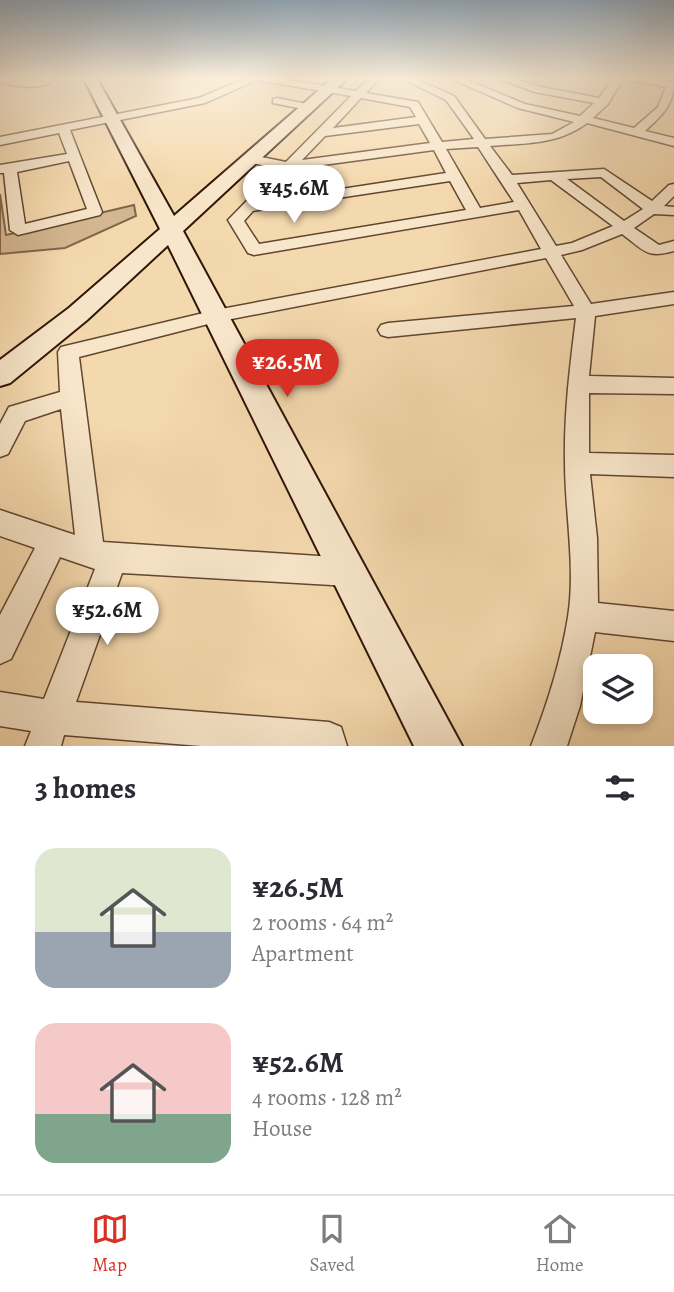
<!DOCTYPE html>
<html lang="en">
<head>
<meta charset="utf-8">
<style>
	body { margin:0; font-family:Alegreya,serif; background:#f7f7f7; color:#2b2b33; height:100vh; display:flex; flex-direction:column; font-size:26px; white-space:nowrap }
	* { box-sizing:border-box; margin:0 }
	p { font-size:23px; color:#7c7c81 }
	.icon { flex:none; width:38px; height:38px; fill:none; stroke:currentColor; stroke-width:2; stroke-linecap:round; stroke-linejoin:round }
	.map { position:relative; height:746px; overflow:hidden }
	.side { display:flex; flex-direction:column; background:#fff; flex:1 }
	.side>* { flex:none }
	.fabs { position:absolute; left:583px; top:654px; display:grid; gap:14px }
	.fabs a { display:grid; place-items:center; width:70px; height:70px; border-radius:14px; background:#fff; box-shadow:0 4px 10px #0003; font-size:35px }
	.price { position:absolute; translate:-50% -60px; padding:0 16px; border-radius:24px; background:#fff; color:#222; font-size:23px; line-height:46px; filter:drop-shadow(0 2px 4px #0008) }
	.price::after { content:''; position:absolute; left:50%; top:42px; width:21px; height:16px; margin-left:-10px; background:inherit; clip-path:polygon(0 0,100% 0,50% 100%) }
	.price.on { background:#d93025; color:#fff }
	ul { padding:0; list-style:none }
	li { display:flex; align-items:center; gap:21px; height:175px; padding:0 35px }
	li span { display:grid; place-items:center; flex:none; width:196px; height:140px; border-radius:21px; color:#555 }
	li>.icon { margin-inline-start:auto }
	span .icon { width:84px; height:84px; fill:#fffc; stroke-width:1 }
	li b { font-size:30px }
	h2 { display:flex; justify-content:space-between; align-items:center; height:84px; padding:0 35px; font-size:30px }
	.tab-bar { display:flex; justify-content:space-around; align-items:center; height:98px; border-top:2px solid #e1e1e2; background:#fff; font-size:19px; color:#7c7c81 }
	.tab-bar a { display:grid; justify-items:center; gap:4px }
	.tab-bar .on { color:#d93025 }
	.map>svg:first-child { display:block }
</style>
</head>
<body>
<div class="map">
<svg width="674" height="746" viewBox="0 0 674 746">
	<rect width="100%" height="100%" fill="#f5d9ae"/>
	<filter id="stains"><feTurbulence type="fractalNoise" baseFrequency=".00286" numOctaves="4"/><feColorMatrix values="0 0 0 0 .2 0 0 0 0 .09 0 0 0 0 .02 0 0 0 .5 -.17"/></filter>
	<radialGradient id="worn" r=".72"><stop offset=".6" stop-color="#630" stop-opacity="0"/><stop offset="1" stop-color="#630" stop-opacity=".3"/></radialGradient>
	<path fill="#d4b891" stroke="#82664c" stroke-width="2" d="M0,194l6,41 128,-30 2,11 -71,32 -65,6z"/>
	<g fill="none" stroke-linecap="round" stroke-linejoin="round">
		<defs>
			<path id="street" d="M0,77l24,4 28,-4 2,4c-15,9 -37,6 -54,1z
				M249,77h23l84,14 15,-14h10l-15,16 52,9 24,40 32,-3 -28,-39 -48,-23h13l43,19 31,43 67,-5 22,-12 -56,-14 -71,-31h13l65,27 55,12 14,-13 -59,-11 -41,-15h14l33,10 58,11 15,-21h29l31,5c0,24 -13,34 -29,49l29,7v8l-87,-23c-29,22 -62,20 -97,23l22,29 92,-6 48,32 17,-16 5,-1v12l-10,10 10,1v8l-20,-1 -20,14 25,17 15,-4v10c-28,8 -30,-1 -52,-17l-40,16 -21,5 30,49 83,-12v12l-79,12 -6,60 85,2v16l-85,-1v60l85,2v22l-84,-3 7,64 1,65 76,8v30l-79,-9 -15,74 -13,40h-36c16,-41 30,-85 37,-129 8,-50 -3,-104 -3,-155 -1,-48 5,-96 11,-144l-188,19 -7,-2 -3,-5 3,-5 7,-2 186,-17 -28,-48 -330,64 -137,35 24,185 246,16 10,4 4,10 -4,10 -10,4 -227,-13 -46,129 253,20 12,5 6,19h-146l-137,-11 -3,11h-36l6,-15 -31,-5v-34l44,7 51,-130 -35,-12 -49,102 -11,5v-49l35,-67 -35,-12v-26l75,25 -14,-126 -36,12 -17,33 -8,3v-33l9,-17 51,-15 -2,-40 3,-5 155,-37 325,-61 -22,-39 -265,45 -6,-2 -20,-33 51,-52 -33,-6 -1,-3 6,-4 35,7 65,-66 -94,-16 -52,23 -135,27 32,82 -2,3 -82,20 -8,-5 -6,-57h-4v-8l67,-11 -8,-21 -59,12v-8l199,-39zM623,79l43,8 -8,20 -24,21 -41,-10 15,-14zM361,98l49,9 6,10 -83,11zM419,124l11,19 -128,17 23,-24zM478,147l36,55 -34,6 -34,-59zM434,150l12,23 -183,28 30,-32zM69,161l18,48 -62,15 -8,-52zM601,177l42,32 -19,12 -57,-42zM551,180l62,46 -41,17 -16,3 -39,-63zM450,181l16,29 -207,34 -15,-23 9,-10z
				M277,98l35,7 1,2 -5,3 -35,-7v-4z"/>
			<path id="secondary" d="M83,77h13l78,139 160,-139h15l-166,154 279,515h-48l-246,-501 -81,75 -77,63 -10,3v-26l69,-52 91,-79z"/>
		</defs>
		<use href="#street" stroke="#614630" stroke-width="3"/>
		<use href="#secondary" stroke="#301506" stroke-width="4"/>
		<use href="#street" fill="#f8e6ca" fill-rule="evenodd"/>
		<use href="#secondary" fill="#f8e6ca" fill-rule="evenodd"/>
	</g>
	<linearGradient id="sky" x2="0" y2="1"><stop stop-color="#92a8ba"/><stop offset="0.43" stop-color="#faeedb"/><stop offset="1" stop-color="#faeedb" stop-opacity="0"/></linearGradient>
	<rect width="674" height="181" fill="url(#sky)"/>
	<rect width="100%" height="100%" filter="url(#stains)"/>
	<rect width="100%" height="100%" fill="url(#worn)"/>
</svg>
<div class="fabs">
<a><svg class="icon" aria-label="layers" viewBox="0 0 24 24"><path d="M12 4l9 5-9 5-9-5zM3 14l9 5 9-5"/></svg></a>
</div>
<b class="price" style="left:294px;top:225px">¥45.6M</b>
<b class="price on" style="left:287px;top:399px">¥26.5M</b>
<b class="price" style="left:107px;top:647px">¥52.6M</b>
</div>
<section class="side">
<h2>3 homes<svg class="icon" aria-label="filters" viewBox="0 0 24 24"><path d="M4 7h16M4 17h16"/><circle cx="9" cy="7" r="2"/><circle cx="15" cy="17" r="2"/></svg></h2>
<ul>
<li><span style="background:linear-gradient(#dfe7d0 60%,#9aa5b1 0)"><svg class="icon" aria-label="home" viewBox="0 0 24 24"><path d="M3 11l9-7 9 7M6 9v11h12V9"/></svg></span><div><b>¥26.5M</b><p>2 rooms · 64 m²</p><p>Apartment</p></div></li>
<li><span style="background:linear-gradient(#f6c9c9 65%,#7fa58c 0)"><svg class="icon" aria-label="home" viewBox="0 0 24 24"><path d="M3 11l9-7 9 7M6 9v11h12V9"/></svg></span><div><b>¥52.6M</b><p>4 rooms · 128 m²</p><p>House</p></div></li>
</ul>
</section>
<nav class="tab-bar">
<a class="on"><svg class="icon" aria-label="map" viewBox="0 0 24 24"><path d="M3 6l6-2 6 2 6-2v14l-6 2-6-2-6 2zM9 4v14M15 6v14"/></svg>Map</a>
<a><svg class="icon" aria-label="saved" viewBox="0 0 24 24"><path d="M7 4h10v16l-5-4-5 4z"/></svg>Saved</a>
<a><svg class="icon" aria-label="home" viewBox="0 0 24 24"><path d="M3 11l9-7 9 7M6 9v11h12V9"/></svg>Home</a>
</nav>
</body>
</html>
